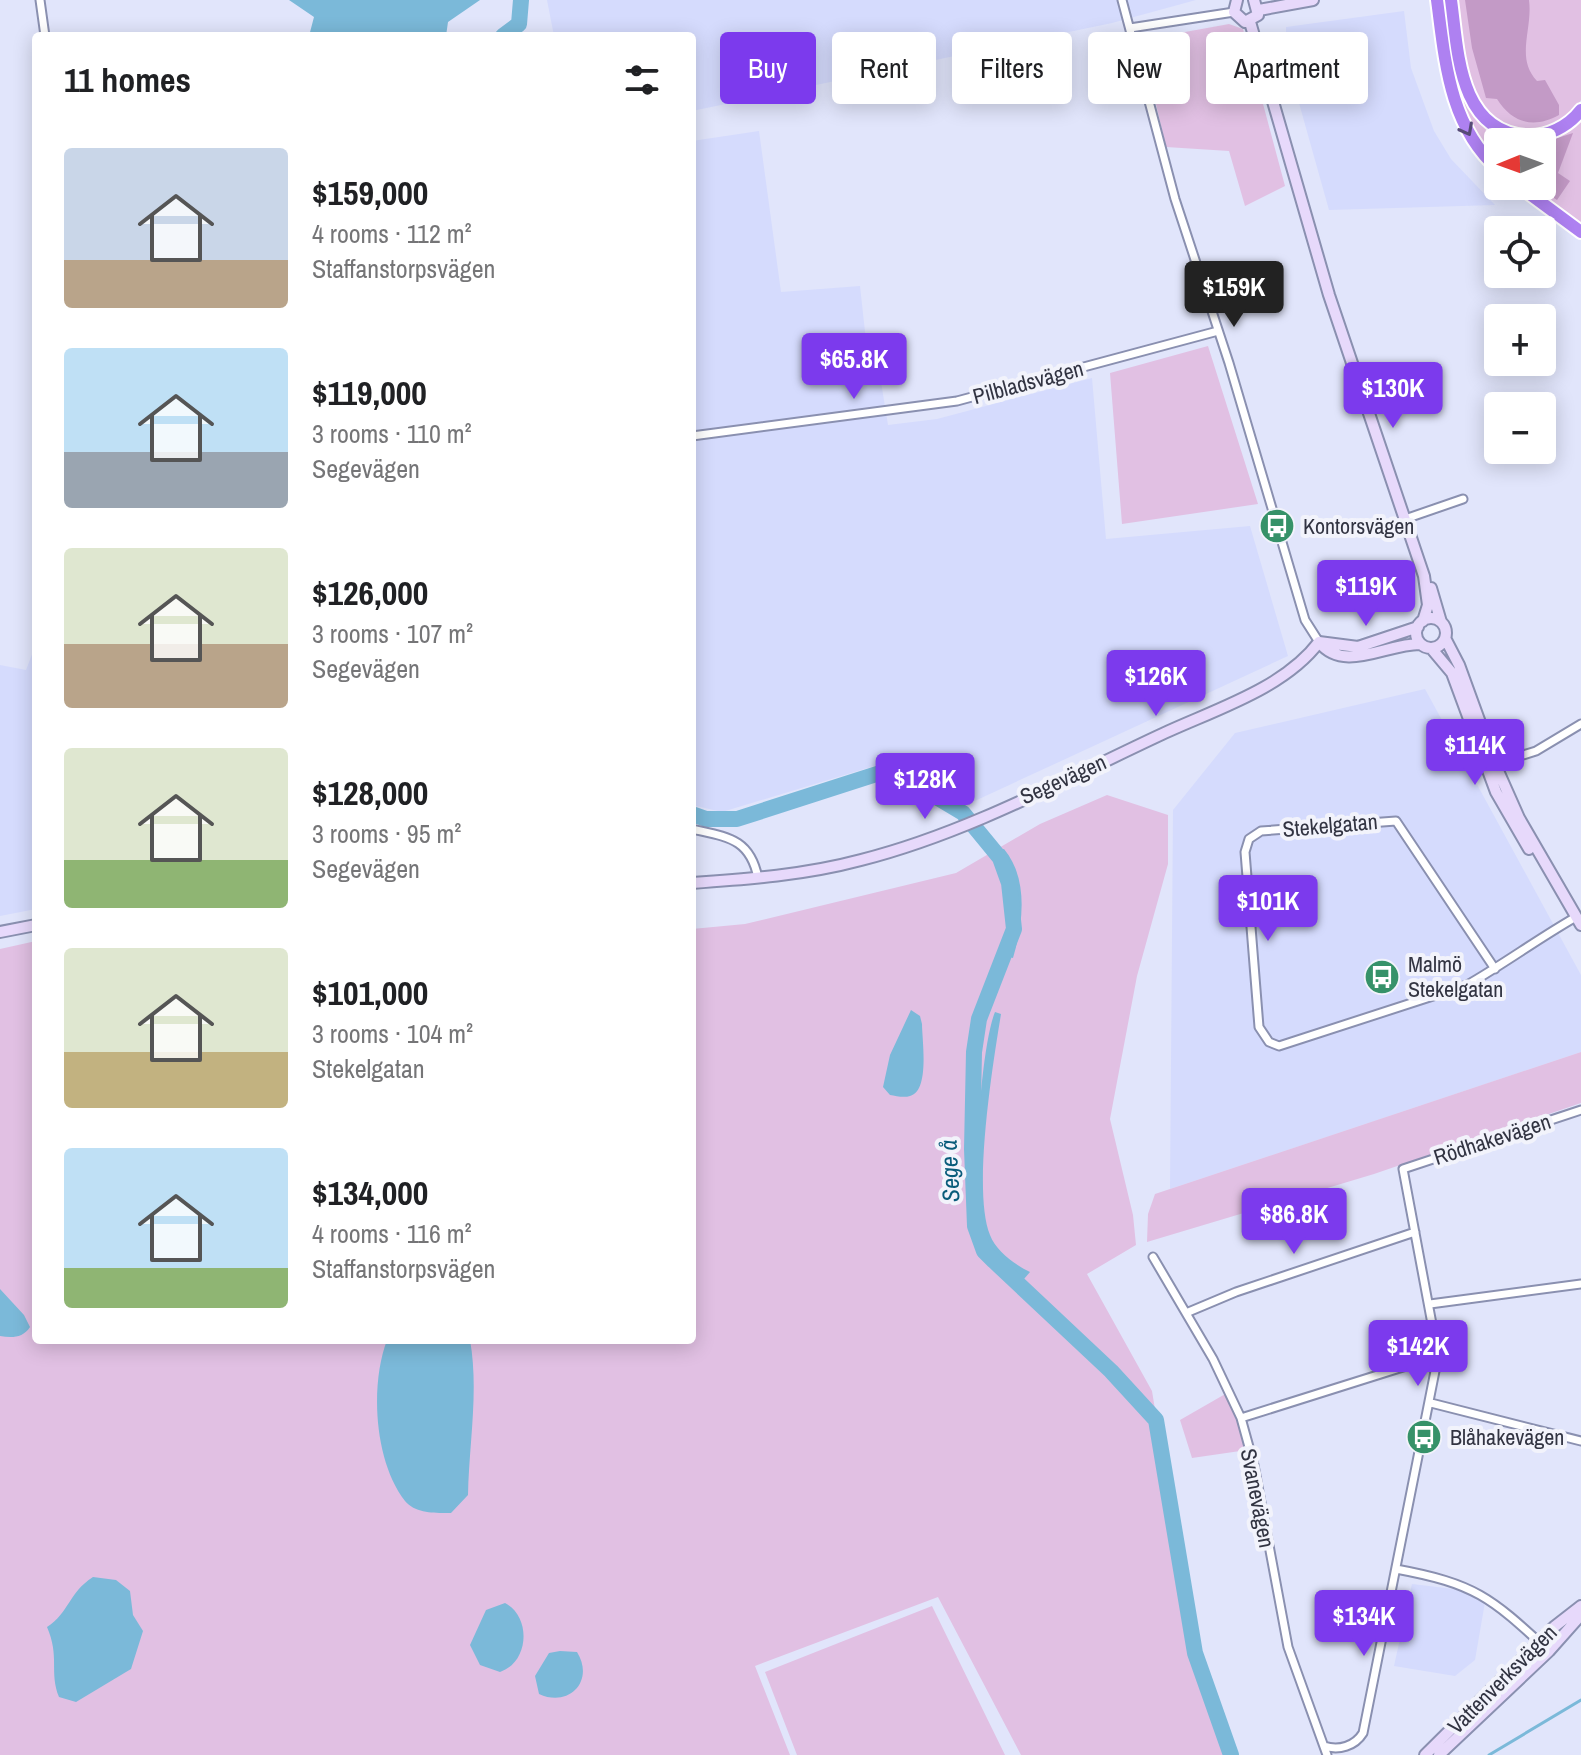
<!DOCTYPE html>
<html lang="en">
<head>
<meta charset="utf-8">
<style>
	body { margin:0; font-family:"Archivo Narrow",sans-serif; background:#f2f2f2; color:#202124; height:100vh; display:flex; flex-direction:column; font-size:30px; white-space:nowrap }
	* { box-sizing:border-box; margin:0 }
	p { font-size:26px; color:#757577 }
	.icon { flex:none; width:44px; height:44px; fill:none; stroke:currentColor; stroke-width:2; stroke-linecap:round; stroke-linejoin:round }
	.map { position:relative; flex:1; overflow:hidden }
	.panel { position:absolute; left:32px; top:32px; width:664px; height:1312px; display:flex; flex-direction:column; background:#fff; border-radius:8px; box-shadow:0 4px 20px #0003 }
	.panel>* { flex:none }
	.guide { position:absolute; left:720px; top:32px; width:740px; height:72px; display:flex; gap:16px }
	.needle { width:52px; rotate:269deg }
	.fabs { position:absolute; left:1484px; top:128px; display:grid; gap:16px }
	.fabs a { display:grid; place-items:center; width:72px; height:72px; border-radius:8px; background:#fff; box-shadow:0 4px 20px #0003; font-size:40px }
	.price { position:absolute; translate:-50% -68px; padding:0 18px; border-radius:8px; background:#7c3aed; color:#fff; font-size:26px; line-height:52px; filter:drop-shadow(0 2px 4px #0008) }
	.price::after { content:''; position:absolute; left:50%; top:48px; width:24px; height:18px; margin-left:-12px; background:inherit; clip-path:polygon(0 0,100% 0,50% 100%) }
	.price.current { background:#222; color:#fff }
	ul { padding:0; list-style:none }
	li { display:flex; align-items:center; gap:24px; height:200px; padding:0 32px }
	li span { display:grid; place-items:center; flex:none; width:224px; height:160px; border-radius:8px; color:#555 }
	li>.icon { margin-inline-start:auto }
	span .icon { width:96px; height:96px; fill:#fffc; stroke-width:1 }
	li b { font-size:34px }
	h2 { display:flex; justify-content:space-between; align-items:center; height:96px; padding:0 32px; font-size:34px }
	.tag { padding:0 28px; border-radius:8px; background:#fff; box-shadow:0 4px 20px #0003; font-size:28px; line-height:72px }
	.tag.current { background:#7c3aed; color:#fff }
	.map>svg:first-child { display:block }
</style>
</head>
<body>
<div class="map">
<svg width="1581" height="1755" viewBox="0 0 1581 1755">
	<rect width="100%" height="100%" fill="#e1e5fb"/>
	<path fill="#d5dbfd" d="M547,0h649l-84,23 -420,88v-75h-138z
		M1404,11l7,57 23,63 17,28 44,46 -166,5 -46,-164 3,-1v-18z
		M759,131l22,161 79,-6 8,73 9,-2 11,68 49,-6 155,-41 14,161 144,-13 38,130 -322,149 -40,-49 -22,1 -182,55 -30,-7v-664z
		M36,644v265l-36,7v-251l26,5z
		M1425,689l156,286v77l-411,137 3,-379 62,-77z
		M1412,1584l50,6 23,12 -10,58 -20,16 -61,-10z"/>
	<path fill="#e1c0e3" d="M1457,0h124v100c-11,17 -31,31 -52,29 -66,-4 -66,-79 -72,-129z
		M1229,24l14,5 42,157 -40,20 -16,-55 -63,-4 -25,-107z
		M1450,24c3,25 3,52 14,75 23,46 80,53 117,20v107l-55,-40h16v-44h-44v21c-38,-39 -44,-87 -54,-138z
		M1208,346l50,158 -136,20 -12,-151z
		M1107,795l61,20v49l-31,112 -27,143 23,96 3,30 -49,29 65,117 43,262 36,102h-210l-83,-158 -183,69 35,89h-790v-806l36,-8v399h656v-411l53,-5 211,-51 84,-49z
		M1581,1052v51l-207,71 -227,68 1,-28 7,-20z
		M1227,1393l20,57 -55,8 -12,-38z
		M932,1606l73,149h-208l-32,-83z"/>
	<path fill="#c39ac6" d="M1465,0h64c4,29 -14,58 8,81l8,-1 14,25v10c-25,14 -47,8 -62,-16l-11,-1 -14,-50z
		M1573,133l-15,40 12,8 -13,19 -21,-14h6v-43z"/>
	<path fill="#7bb9d9" d="M289,0h191l-32,22 -2,14h-137l5,-19z
		M1004,849c25,30 19,75 9,109l-4,-1c12,-37 12,-73 -9,-107z
		M911,1010l9,6 2,8c0,16 8,67 -12,72 -6,2 -14,0 -20,-1l-7,-8 7,-32z
		M995,1012l6,2c-8,49 -29,177 -11,221 6,16 25,30 40,37l-6,7c-11,-9 -30,-20 -37,-32 -19,-33 -7,-199 8,-235z
		M0,1289l24,26 6,12c-7,11 -18,11 -30,9z
		M387,1340h83c9,50 -1,104 -2,155l-17,18c-15,0 -35,1 -46,-12 -31,-40 -35,-116 -18,-161z
		M93,1577l23,3 14,11 3,24 10,16 -12,38 -55,33 -17,-5c-10,-25 1,-40 -12,-70 23,-15 21,-34 46,-50z
		M505,1603c26,13 25,59 -5,69l-20,-7 -10,-20 16,-35z
		M560,1651l17,1c18,29 -8,56 -38,42l-4,-18 14,-23z"/>
	<g fill="none" stroke-linecap="round" stroke-linejoin="round">
		<path stroke="#7bb9d9" stroke-width="3" d="M1489,1755l92,-55"/>
		<path stroke="#7bb9d9" stroke-width="16" d="M503,36l16,-12 2,-24
			M692,814l14,5h31l149,-48 10,2 67,40 37,45 9,25 5,46 -35,90 -5,33 -2,97 3,77 9,25 10,10 117,110 45,49 39,233 36,102"/>
		<defs>
			<path id="street" d="M40,0l5,36
				M1122,0l53,199 54,164 76,257 14,22
				M1130,28l104,-16
				M692,436l265,-35 261,-70
				M1405,519l58,-20
				M1491,765l45,-14 45,-27
				M692,829c35,8 58,9 66,49
				M1495,969l-99,-148 -135,10 -12,8 -4,13 14,175 10,15 10,4 188,-61c37,-21 72,-47 109,-68
				M1153,1257l60,102 28,59 13,47 34,182 39,108
				M1430,1304l151,-20
				M1186,1313l50,-21 179,-60
				M1431,1403l150,38
				M1241,1418l197,-62
				M1396,1569c81,15 95,29 153,82
				M1324,1746c15,5 31,0 39,-13l75,-377 -35,-187 178,-59"/>
			<path id="secondary" d="M1237,0l-3,12 11,10 13,-7 -4,-15
				M1259,10l54,-10
				M1250,22l79,273 95,281 4,29 -5,16
				M1431,588l10,34
				M1416 633a15 15 0 1 1 30 0a15 15 0 1 1-30 0Z
				M1445,638l14,27 36,99 24,54 62,107
				M1319,642c25,32 68,1 102,2
				M1319,642l39,5 60,-20
				M1431,648l21,25 44,119 33,57
				M692,883c57,-4 113,-8 169,-23 103,-26 201,-79 297,-124 52,-25 125,-46 161,-94
				M0,932l36,-7
				M1425,1755l129,-128 27,-21
				M1439,1755l110,-104 32,-36"/>
			<path id="highway" d="M1437,0c8,60 12,126 61,169
				M1451,0c7,50 7,131 75,136 21,1 42,-9 55,-26
				M1519,186l62,46"/>
		</defs>
		<use href="#street" stroke="#8a90b0" stroke-width="11"/>
		<use href="#secondary" stroke="#8a90b0" stroke-width="14"/>
		<use href="#highway" stroke="#fff" stroke-width="16"/>
		<use href="#street" stroke="#fff" stroke-width="7"/>
		<use href="#secondary" stroke="#e7d9fb" stroke-width="10"/>
		<use href="#highway" stroke="#ae81f1" stroke-width="12"/>
	</g>
	<defs><path id="oneway-chevron" d="M-2-3.5L2.5 0L-2 3.5" fill="none" stroke-width="1.6" stroke-linecap="round" stroke-linejoin="round" transform="scale(2)"/></defs>
	<use stroke="#574b77" href="#oneway-chevron" transform="translate(1467 130) rotate(62)"/>
	<defs>
		<symbol id="bus-disc" viewBox="-11 -11 22 22"><circle r="9.5" fill="#369269" stroke="#f2f3fb"/><path d="M-5-6H5V4H4V6H2V4H-2V6H-4V4H-5ZM-3.5-4V0h7V-4ZM-3.5 1.2v1.5H-2V1.2ZM2 1.2v1.5H3.5V1.2Z" fill="#fff"/></symbol>
	</defs>
	<g fill-rule="evenodd">
		<use href="#bus-disc" x="1257" y="506" width="40" height="40"/>
		<use href="#bus-disc" x="1362" y="957" width="40" height="40"/>
		<use href="#bus-disc" x="1404" y="1417" width="40" height="40"/>
	</g>
	<g text-anchor="middle" stroke-width="8" stroke-linejoin="round" paint-order="stroke">
		<g font-size="22" fill="#323442" stroke="#f2f3fb">
			<text transform="translate(1028 382) rotate(-15)" y="8">Pilbladsvägen</text>
			<text transform="translate(1063 779) rotate(-24)" y="8">Segevägen</text>
			<text transform="translate(1330 825) rotate(-5)" y="8">Stekelgatan</text>
			<text transform="translate(1492 1139) rotate(-18)" y="8">Rödhakevägen</text>
			<text transform="translate(1258 1498) rotate(79)" y="8">Svanevägen</text>
			<text transform="translate(1502 1679) rotate(-45)" y="8">Vattenverksvägen</text>
		</g>
		<g font-size="22" fill="#323442" stroke="#f2f3fb" text-anchor="start">
			<text x="1303" y="534">Kontorsvägen</text>
			<text x="1408" y="972">Malmö<tspan x="1408" dy="25">Stekelgatan</tspan></text>
			<text x="1450" y="1445">Blåhakevägen</text>
		</g>
		<g font-size="24" font-style="italic" fill="#095c7b" stroke="#f2f3fb">
			<text transform="translate(950 1171) rotate(-93)" y="8">Sege å</text>
		</g>
	</g>
</svg>
<div class="fabs">
<a><svg class="needle" viewBox="-14 -14 28 28"><path d="M0-13l5 13h-10z" fill="#e53935"/><path d="M0 13l5-13h-10z" fill="#757577"/></svg></a>
<a><svg class="icon" aria-label="locate" viewBox="0 0 24 24"><circle cx="12" cy="12" r="6"/><path d="M12 2v4M12 18v4M2 12h4M18 12h4"/></svg></a>
<a>+</a>
<a>−</a>
</div>
<b class="price current" style="left:1234px;top:329px">$159K</b>
<b class="price" style="left:854px;top:401px">$65.8K</b>
<b class="price" style="left:1393px;top:430px">$130K</b>
<b class="price" style="left:1366px;top:628px">$119K</b>
<b class="price" style="left:1156px;top:718px">$126K</b>
<b class="price" style="left:1475px;top:787px">$114K</b>
<b class="price" style="left:925px;top:821px">$128K</b>
<b class="price" style="left:1268px;top:943px">$101K</b>
<b class="price" style="left:1294px;top:1256px">$86.8K</b>
<b class="price" style="left:1418px;top:1388px">$142K</b>
<b class="price" style="left:1364px;top:1658px">$134K</b>
<div class="guide">
<a class="tag current">Buy</a>
<a class="tag">Rent</a>
<a class="tag">Filters</a>
<a class="tag">New</a>
<a class="tag">Apartment</a>
</div>
<section class="panel">
<h2>11 homes<svg class="icon" aria-label="filters" viewBox="0 0 24 24"><path d="M4 7h16M4 17h16"/><circle cx="9" cy="7" r="2"/><circle cx="15" cy="17" r="2"/></svg></h2>
<ul>
<li><span style="background:linear-gradient(#c9d6e8 70%,#b9a48a 0)"><svg class="icon" aria-label="home" viewBox="0 0 24 24"><path d="M3 11l9-7 9 7M6 9v11h12V9"/></svg></span><div><b>$159,000</b><p>4 rooms · 112 m²</p><p>Staffanstorpsvägen</p></div></li>
<li><span style="background:linear-gradient(#bfe0f5 65%,#9aa5b1 0)"><svg class="icon" aria-label="home" viewBox="0 0 24 24"><path d="M3 11l9-7 9 7M6 9v11h12V9"/></svg></span><div><b>$119,000</b><p>3 rooms · 110 m²</p><p>Segevägen</p></div></li>
<li><span style="background:linear-gradient(#dfe7d0 60%,#b9a48a 0)"><svg class="icon" aria-label="home" viewBox="0 0 24 24"><path d="M3 11l9-7 9 7M6 9v11h12V9"/></svg></span><div><b>$126,000</b><p>3 rooms · 107 m²</p><p>Segevägen</p></div></li>
<li><span style="background:linear-gradient(#dfe7d0 70%,#8fb573 0)"><svg class="icon" aria-label="home" viewBox="0 0 24 24"><path d="M3 11l9-7 9 7M6 9v11h12V9"/></svg></span><div><b>$128,000</b><p>3 rooms · 95 m²</p><p>Segevägen</p></div></li>
<li><span style="background:linear-gradient(#dfe7d0 65%,#c2b280 0)"><svg class="icon" aria-label="home" viewBox="0 0 24 24"><path d="M3 11l9-7 9 7M6 9v11h12V9"/></svg></span><div><b>$101,000</b><p>3 rooms · 104 m²</p><p>Stekelgatan</p></div></li>
<li><span style="background:linear-gradient(#bfe0f5 75%,#8fb573 0)"><svg class="icon" aria-label="home" viewBox="0 0 24 24"><path d="M3 11l9-7 9 7M6 9v11h12V9"/></svg></span><div><b>$134,000</b><p>4 rooms · 116 m²</p><p>Staffanstorpsvägen</p></div></li>
</ul>
</section>
</div>
</body>
</html>
